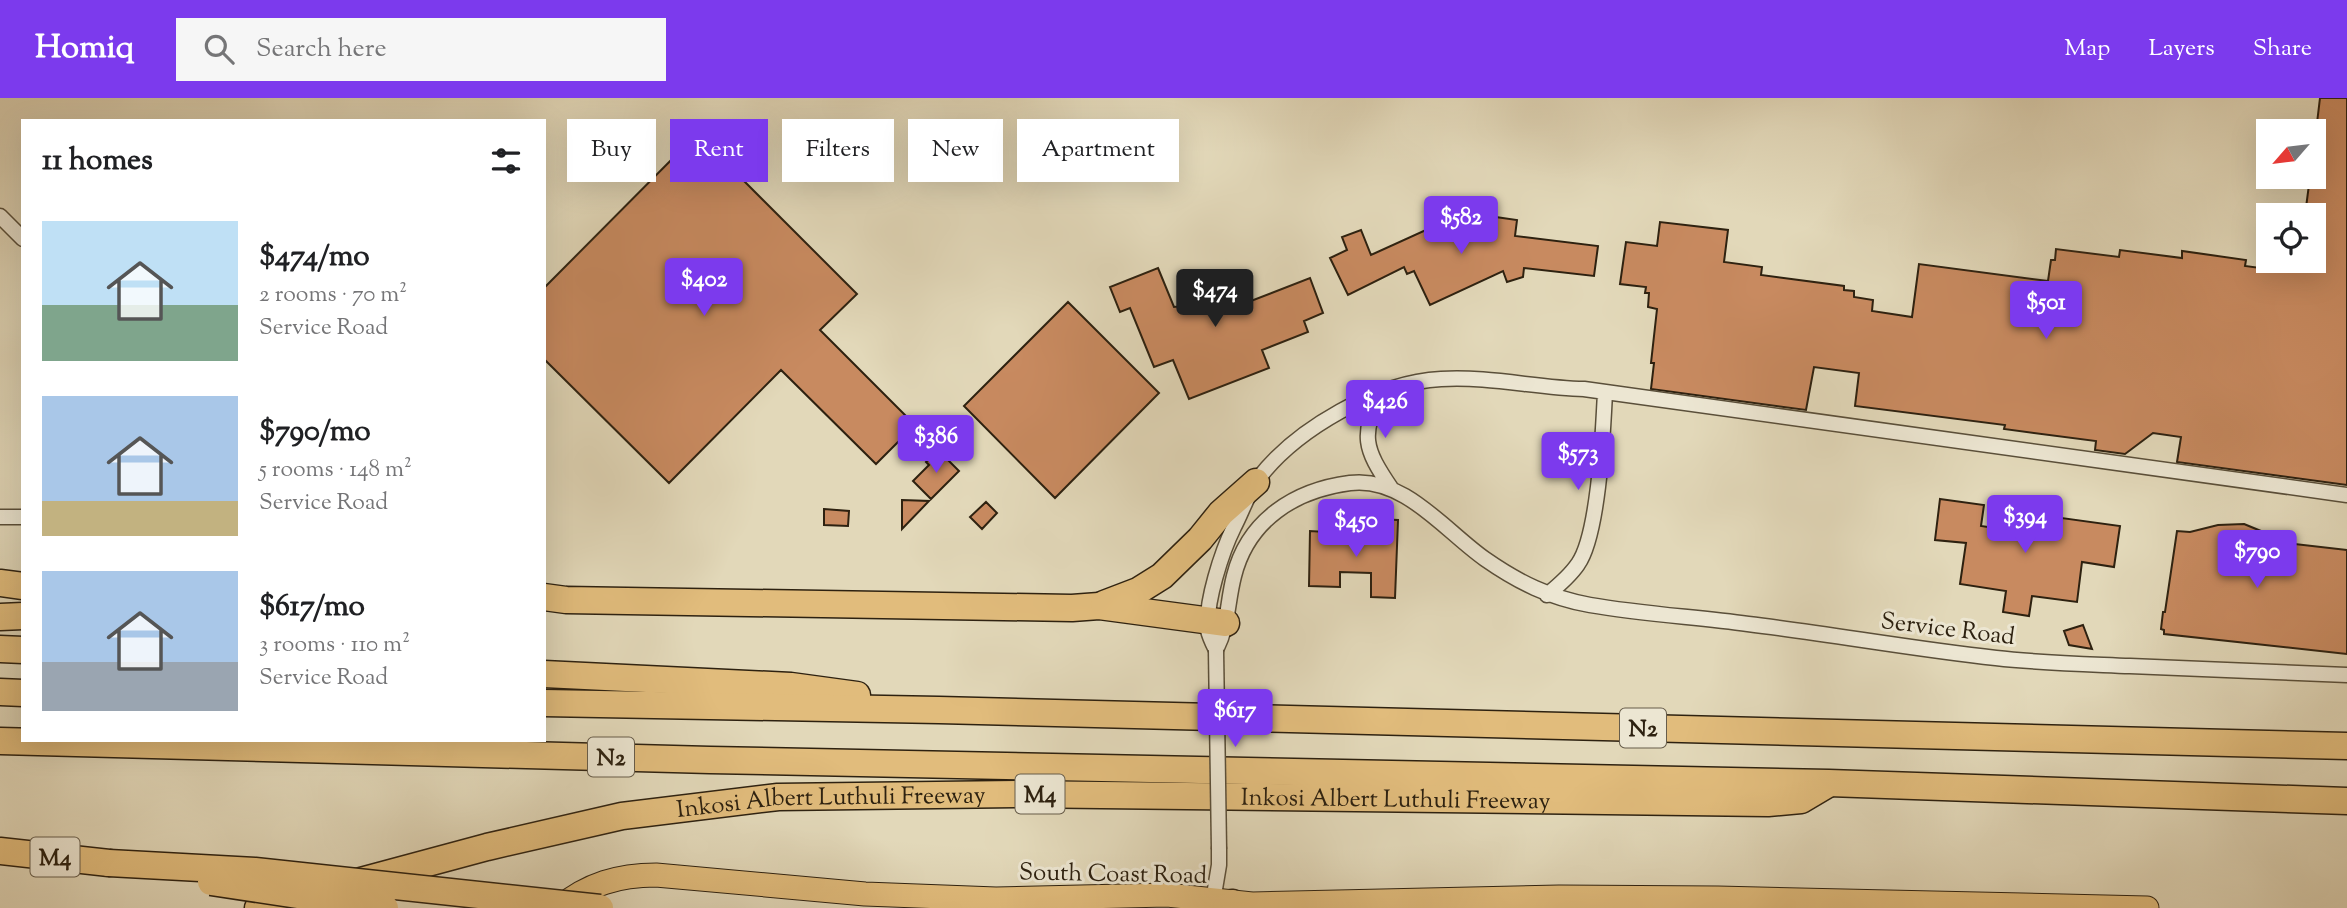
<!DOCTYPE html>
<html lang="en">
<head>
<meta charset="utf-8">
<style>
	body { margin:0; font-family:"Sorts Mill Goudy",serif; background:#f6f6f6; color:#202124; height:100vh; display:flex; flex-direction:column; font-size:26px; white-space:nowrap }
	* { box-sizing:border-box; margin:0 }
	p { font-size:23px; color:#757577 }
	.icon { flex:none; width:38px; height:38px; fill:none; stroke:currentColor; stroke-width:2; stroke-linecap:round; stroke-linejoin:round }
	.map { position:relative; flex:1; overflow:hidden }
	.details { position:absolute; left:21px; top:21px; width:525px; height:623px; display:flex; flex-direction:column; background:#fff; border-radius:0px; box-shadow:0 7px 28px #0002 }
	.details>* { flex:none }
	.top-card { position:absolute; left:567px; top:21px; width:665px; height:63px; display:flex; gap:14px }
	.needle { width:46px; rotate:242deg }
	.controls { position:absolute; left:2256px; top:21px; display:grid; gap:14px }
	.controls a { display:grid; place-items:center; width:70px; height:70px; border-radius:0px; background:#fff; box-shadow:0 7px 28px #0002; font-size:35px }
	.price { position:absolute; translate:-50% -60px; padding:0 16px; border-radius:7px; background:#7c3aed; color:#fff; font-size:23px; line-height:46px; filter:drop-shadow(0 2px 4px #0008) }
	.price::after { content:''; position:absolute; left:50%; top:42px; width:21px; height:16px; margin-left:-10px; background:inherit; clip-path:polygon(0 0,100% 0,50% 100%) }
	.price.selected { background:#222; color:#fff }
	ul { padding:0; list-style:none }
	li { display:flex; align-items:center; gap:21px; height:175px; padding:0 21px }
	li span { display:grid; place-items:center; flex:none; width:196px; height:140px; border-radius:0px; color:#555 }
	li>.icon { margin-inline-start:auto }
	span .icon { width:84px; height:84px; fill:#fffc; stroke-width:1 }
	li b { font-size:30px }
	h2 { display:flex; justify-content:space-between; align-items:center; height:84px; padding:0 21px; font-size:30px }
	.pill { padding:0 24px; border-radius:0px; background:#fff; box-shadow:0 7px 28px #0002; font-size:24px; line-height:63px }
	.pill.selected { background:#7c3aed; color:#fff }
	header { display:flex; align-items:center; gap:42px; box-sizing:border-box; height:98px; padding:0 35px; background:#7c3aed; color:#fff }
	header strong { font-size:33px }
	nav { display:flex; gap:38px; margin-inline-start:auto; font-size:24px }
	.search { width:490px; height:63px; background:#f6f6f6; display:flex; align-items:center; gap:18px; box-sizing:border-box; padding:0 24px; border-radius:0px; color:#757577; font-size:26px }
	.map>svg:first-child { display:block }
</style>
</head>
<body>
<header>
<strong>Homiq</strong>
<div class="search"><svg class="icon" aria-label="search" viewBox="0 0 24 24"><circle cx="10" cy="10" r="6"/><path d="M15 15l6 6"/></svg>Search here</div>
<nav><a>Map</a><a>Layers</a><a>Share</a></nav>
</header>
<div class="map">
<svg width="2347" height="810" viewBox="0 0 2347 810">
	<rect width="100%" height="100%" fill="#e2d8b9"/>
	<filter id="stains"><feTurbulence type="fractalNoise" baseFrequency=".00286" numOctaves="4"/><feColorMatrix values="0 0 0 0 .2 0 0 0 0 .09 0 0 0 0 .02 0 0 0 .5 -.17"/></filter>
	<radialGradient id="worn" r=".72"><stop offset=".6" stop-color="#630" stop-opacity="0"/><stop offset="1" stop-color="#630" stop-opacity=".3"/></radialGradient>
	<path fill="#c88a60" stroke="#2d2110" stroke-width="2" d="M2320,0h27v387l-170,-23 4,-25 -28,-4 -28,21 -30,-4 1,-9 -92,-12 1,-4 -150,-19 4,-33 -45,-6 -8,43 -155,-21 3,-26h-3l6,-54 -9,-2 1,-14h-4l1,-6 -26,-3 6,-42 31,4 3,-24 68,8 -4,32 38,5 -1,8 83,11v4l10,1v6l19,3 -1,11 40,6 7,-53 129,17 3,-21h4l1,-11 63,8 1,-7 62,8v-7l64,9 -1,6 44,6 2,-11h23v-46h-9l5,-38h4v-29z
		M697,36l160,160 -37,36 95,95 -39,39 -95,-94 -112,113 -125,-124v-71z
		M1483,106l6,12 28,4 -2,16 83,10 -4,30 -70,-8 -1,9 -16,5 -4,-11 -73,34 -16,-34 -7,3 -3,-7 -56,28 -18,-37 17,-8 -5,-13 19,-7 10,25z
		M1158,170l16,39 19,-2 52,-19 6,15 59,-23 13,35 -19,8 4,11 -46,18 7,18 -80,31 -16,-39 -19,7 -24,-59 -10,4 -10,-25z
		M1068,204l91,91 -104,105 -91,-92z
		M938,352l21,21 -28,28 -18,-18 16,-16 -3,-3z
		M1940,401l44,6 -3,21 33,5 45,5 3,-18 58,8 -6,41 -32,-5 -5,40 -45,-6 -3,20 -26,-4 3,-21 -46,-7 6,-41 -31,-3z
		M902,402l27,1 -27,28z
		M986,404l11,11 -15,16 -12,-12z
		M824,411l25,2 -1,15 -24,-1z
		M1373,421l25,1 -3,78 -24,-1v-24l-31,-1v15l-31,-1 1,-55 32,2 -1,10 31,1z
		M2244,426l34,14v4l69,8v104l-183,-20v-4l-3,-1 2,-17h2l12,-81 13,1 28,-7z
		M2083,527l9,24 -23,-4 -5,-14z"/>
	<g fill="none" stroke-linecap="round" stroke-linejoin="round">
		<defs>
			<path id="street" d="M0,118l23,23
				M1382,293c-22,45 -18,57 9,97
				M0,419h23
				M1547,497c11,-9 23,-19 31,-31 21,-30 25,-133 27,-172
				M1216,552c-3,-6 -7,-14 -8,-20 -3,-27 14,-79 26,-103 8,-15 14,-34 24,-48 38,-50 120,-97 183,-100 48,-3 96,9 143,10l763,106
				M1216,552c13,-26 11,-47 18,-74 14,-56 61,-86 116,-93 54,-7 95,48 135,76 33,23 65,39 105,46 52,9 106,12 158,19 83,10 165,25 248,34 44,5 89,6 134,8 72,3 145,6 217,9
				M1212,809l7,-42v-16"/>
			<path id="primary" d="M559,810c29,-24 60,-33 97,-33l209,19 131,5 171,-4 85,9 307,-7 159,1 429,10"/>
			<g id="highway">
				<path d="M0,485l23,3"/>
				<path d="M544,499l22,3 506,8 27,-2 127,17"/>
				<path d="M1104,506l34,-13 24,-15 38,-37 21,-26 35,-31"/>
				<path d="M0,519l23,-1"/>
				<path d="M0,551l23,1"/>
				<path d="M544,576l247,12 66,9"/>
				<path d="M0,594l23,1"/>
				<path d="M544,605l395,7 1408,36"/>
				<path d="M0,643l710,19 1119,23 518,18"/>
				<path d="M0,753l109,12"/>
				<path id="s1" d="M357,784l130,-35 135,-31 156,-19 238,-3 752,9 33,-3 27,-16"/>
				<path d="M258,810l49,-13"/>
				<path d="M1226,810l6,-5"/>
			</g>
		</defs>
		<use href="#street" stroke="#5a4f3a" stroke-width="17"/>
		<use href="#primary" stroke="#2d2110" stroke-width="25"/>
		<use href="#highway" stroke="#2d2110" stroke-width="29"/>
		<use href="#street" stroke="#ece6d2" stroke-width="14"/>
		<use href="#primary" stroke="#e1bc7c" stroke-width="23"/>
		<use href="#highway" stroke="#e1bc7c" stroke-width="26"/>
		<defs>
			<path id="street-bridge" d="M1216,552l3,199"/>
			<path id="highway-bridge" d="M109,765l146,8 345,37
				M211,784l174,26"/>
		</defs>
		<use href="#street-bridge" stroke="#5a4f3a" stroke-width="17" stroke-linecap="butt"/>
		<use href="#highway-bridge" stroke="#2d2110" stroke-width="29" stroke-linecap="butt"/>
		<use href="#street-bridge" stroke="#ece6d2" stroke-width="14"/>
		<use href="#highway-bridge" stroke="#e1bc7c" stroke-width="26"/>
	</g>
	<g text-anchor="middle" stroke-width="6" stroke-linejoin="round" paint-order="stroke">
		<g fill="#ece6d2" stroke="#665c4a" stroke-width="2">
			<rect x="1620" y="610.5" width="46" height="39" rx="5"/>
			<rect x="588" y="639.5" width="46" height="39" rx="5"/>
			<rect x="1015.5" y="676.5" width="49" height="39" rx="5"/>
			<rect x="30.5" y="739.5" width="49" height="39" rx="5"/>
		</g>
		<g font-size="23" font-weight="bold" fill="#2d2110">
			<text x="1643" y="638">N2</text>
			<text x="611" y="667">N2</text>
			<text x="1040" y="704">M4</text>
			<text x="55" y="767">M4</text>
		</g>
		<g font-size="24" fill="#2d2110" stroke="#ece6d2">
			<text transform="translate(1948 530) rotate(7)" y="8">Service Road</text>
			<text dy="8" stroke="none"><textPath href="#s1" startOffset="1048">Inkosi Albert Luthuli Freeway</textPath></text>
			<text dy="8" stroke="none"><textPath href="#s1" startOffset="483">Inkosi Albert Luthuli Freeway</textPath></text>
			<text transform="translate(1113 775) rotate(1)" y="8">South Coast Road</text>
		</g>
	</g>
	<rect width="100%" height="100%" filter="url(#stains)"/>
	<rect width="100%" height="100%" fill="url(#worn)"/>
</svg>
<div class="controls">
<a><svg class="needle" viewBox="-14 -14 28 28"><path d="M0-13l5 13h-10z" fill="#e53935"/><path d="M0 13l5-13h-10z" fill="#757577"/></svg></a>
<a><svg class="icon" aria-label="locate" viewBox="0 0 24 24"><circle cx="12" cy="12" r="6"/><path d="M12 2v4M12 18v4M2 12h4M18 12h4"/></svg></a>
</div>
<b class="price" style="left:1461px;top:158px">$582</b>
<b class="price" style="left:704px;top:220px">$402</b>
<b class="price selected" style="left:1215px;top:231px">$474</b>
<b class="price" style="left:2046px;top:243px">$501</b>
<b class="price" style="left:1385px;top:342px">$426</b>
<b class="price" style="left:936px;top:377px">$386</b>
<b class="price" style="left:1578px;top:394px">$573</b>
<b class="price" style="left:2025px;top:457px">$394</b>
<b class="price" style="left:1356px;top:461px">$450</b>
<b class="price" style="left:2257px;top:492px">$790</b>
<b class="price" style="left:1235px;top:651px">$617</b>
<div class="top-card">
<a class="pill">Buy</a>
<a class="pill selected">Rent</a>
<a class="pill">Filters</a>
<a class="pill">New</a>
<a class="pill">Apartment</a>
</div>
<section class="details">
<h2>11 homes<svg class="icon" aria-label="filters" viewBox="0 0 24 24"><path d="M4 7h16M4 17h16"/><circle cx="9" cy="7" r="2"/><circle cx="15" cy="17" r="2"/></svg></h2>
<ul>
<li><span style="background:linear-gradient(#bfe0f5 60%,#7fa58c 0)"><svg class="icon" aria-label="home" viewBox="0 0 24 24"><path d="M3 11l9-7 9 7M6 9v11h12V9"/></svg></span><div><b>$474/mo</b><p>2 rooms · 70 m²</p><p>Service Road</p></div></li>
<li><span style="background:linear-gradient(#a9c7e8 75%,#c2b280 0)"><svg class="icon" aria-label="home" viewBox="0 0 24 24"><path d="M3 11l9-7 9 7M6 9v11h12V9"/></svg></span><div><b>$790/mo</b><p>5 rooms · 148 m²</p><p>Service Road</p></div></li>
<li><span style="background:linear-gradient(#a9c7e8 65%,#9aa5b1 0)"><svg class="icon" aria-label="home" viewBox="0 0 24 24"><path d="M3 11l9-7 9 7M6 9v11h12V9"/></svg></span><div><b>$617/mo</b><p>3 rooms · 110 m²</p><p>Service Road</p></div></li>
</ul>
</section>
</div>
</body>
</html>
